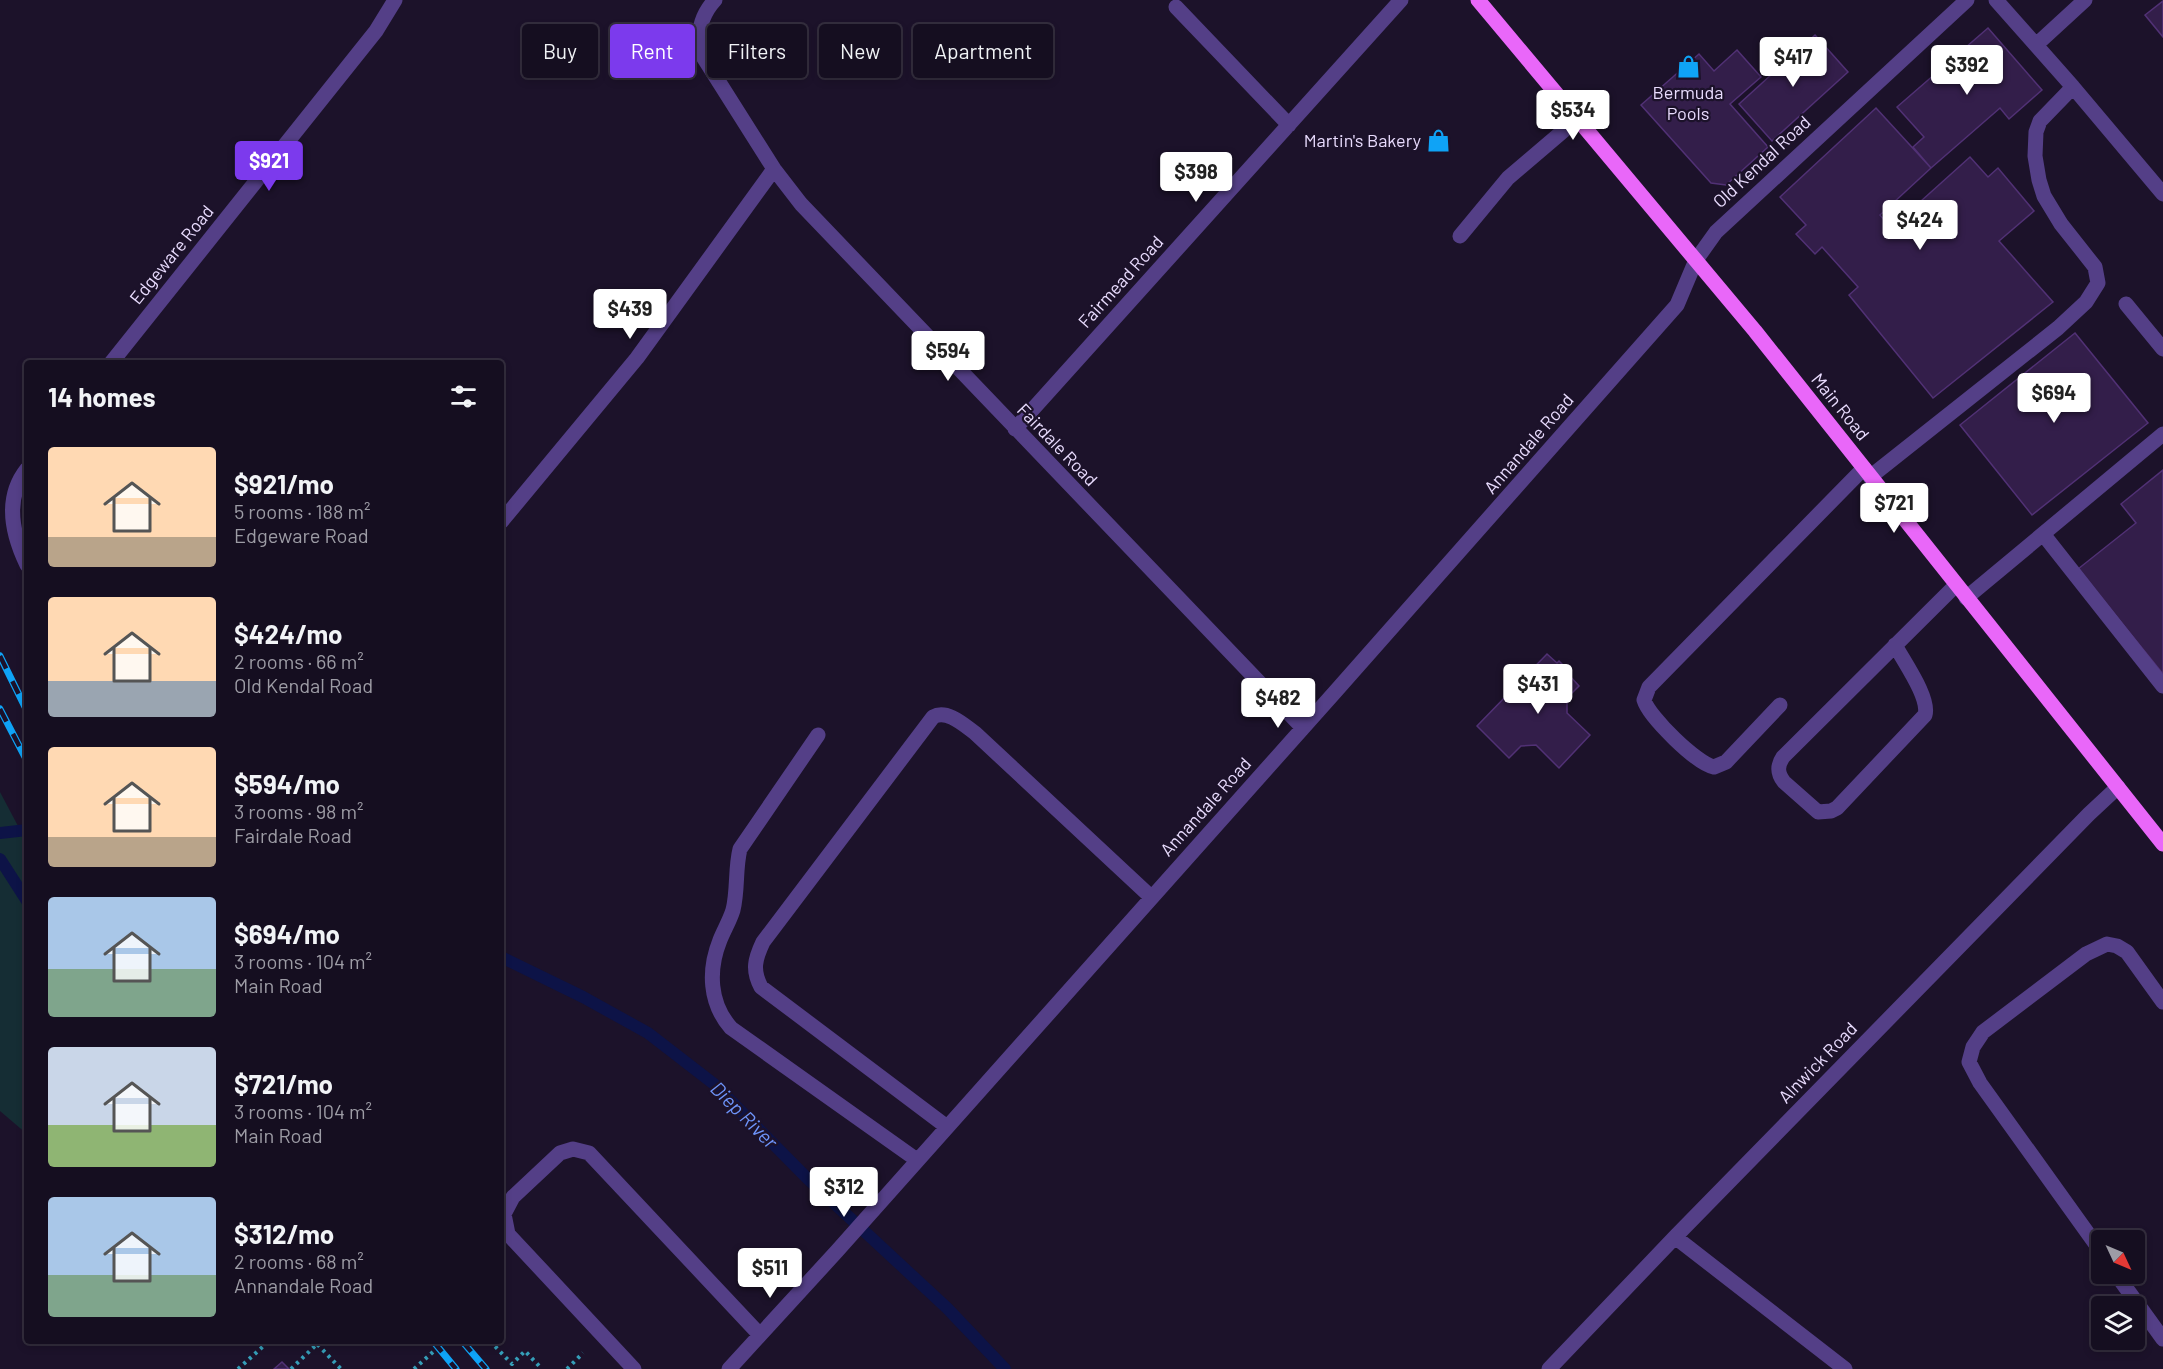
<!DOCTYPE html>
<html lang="en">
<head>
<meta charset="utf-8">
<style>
	body { margin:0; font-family:Barlow,sans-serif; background:#1e1729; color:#f1f3f6; height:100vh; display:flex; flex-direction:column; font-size:22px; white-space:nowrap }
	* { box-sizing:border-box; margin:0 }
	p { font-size:20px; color:#9d9ca5 }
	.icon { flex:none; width:33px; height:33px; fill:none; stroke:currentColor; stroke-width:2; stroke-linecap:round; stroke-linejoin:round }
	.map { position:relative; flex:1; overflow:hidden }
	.drawer { position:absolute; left:24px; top:360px; width:480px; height:984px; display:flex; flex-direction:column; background:#150e20; border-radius:6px; box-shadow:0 3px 9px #0003,0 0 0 2px #342e3e }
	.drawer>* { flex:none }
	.banner { position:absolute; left:522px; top:24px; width:570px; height:54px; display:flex; gap:12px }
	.needle { width:39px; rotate:134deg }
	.controls { position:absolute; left:2091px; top:1230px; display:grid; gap:12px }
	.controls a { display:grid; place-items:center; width:54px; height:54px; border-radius:6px; background:#150e20; box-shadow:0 3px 9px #0003,0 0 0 2px #342e3e; font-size:30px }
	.price { position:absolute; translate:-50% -51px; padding:0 14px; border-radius:6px; background:#fff; color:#222; font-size:20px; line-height:39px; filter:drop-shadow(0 2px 3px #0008) }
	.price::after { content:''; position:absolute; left:50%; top:36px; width:18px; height:14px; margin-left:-9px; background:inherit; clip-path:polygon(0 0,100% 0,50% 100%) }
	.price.active { background:#7c3aed; color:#fff }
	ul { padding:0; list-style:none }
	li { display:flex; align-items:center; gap:18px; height:150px; padding:0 24px }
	li span { display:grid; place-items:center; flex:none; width:168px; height:120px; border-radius:6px; color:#555 }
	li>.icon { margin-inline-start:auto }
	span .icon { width:72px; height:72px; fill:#fffc; stroke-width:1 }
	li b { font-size:26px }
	h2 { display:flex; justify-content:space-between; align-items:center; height:72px; padding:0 24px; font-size:26px }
	.chip { padding:0 21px; border-radius:6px; background:#150e20; box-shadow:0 3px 9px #0003,0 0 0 2px #342e3e; font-size:21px; line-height:54px }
	.chip.active { background:#7c3aed; color:#fff }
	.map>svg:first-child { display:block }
</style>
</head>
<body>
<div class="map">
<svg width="2163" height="1369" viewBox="0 0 2163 1369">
	<rect width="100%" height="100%" fill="#1c122a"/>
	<path fill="#152d34" d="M0,792l27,51v291l-27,-23z"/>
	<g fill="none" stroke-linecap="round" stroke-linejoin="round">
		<path stroke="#0d1347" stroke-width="12" d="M0,833l27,-3
			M0,859l27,42
			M501,957l82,40 65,36 66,51 93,94 140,130 58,61"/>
	</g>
	<path fill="#331e4a" stroke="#513175" stroke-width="1.5" d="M2163,1v36l-18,-22z
		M1988,28l54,62 -33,29 -9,-11 -69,60 -18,-21 11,-10 -27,-30z
		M1815,35l33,37 -76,69 -33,-37z
		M1737,50l24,27 -31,27 38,43 -42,38 -15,-2 -70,-78 58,-51 15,17z
		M1876,108l55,60 -51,47 11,13 79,-71 18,20 10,-9 36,43 -35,30 54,61 -120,96 -84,-103 9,-8 -36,-40 -7,7 -19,-20 10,-9 -26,-28z
		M2075,333l73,90 -116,92 -72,-90z
		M2163,470v204l-85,-105 58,-46 -15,-19z
		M1547,654l10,9 2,-2 12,12 -2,2 10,11 -12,12v15l23,22 -31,33 -23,-23 -15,1 -12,12 -32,-32z
		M282,1362l7,7h-15z"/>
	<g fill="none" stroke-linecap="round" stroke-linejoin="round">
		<path stroke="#359eb8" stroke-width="4" stroke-dasharray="3 4.5" stroke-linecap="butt" d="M311,1341l6,3 24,25
			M490,1341l22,23 13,-13 17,18
			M238,1369l31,-28
			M291,1369l26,-25
			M414,1369l31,-28
			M567,1369l16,-16"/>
		<path stroke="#543f87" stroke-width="15" d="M715,0c-14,15 -18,32 -15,52l74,117 27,35 501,523
			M1996,0l77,87 90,107
			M1176,7l113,118
			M2036,45l49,-45
			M1460,236l48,-58 68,-58
			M2126,304l37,45
			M111,363l265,-332 19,-31
			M1015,429l386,-429
			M27,469c-23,29 -15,65 0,96
			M1870,477l188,-149 28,-26 12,-19 -3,-16 -34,-43 -17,-28 -5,-16 -4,-24 1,-24 4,-11 33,-34
			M501,522l136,-164 137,-189
			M2043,534l120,152
			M1966,598l197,-164
			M1895,645c9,17 35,53 30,70l-88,93 -6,3 -13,1 -34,-30c-7,-9 -7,-16 -1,-25l173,-172
			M1780,705l-54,57 -12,5c-17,-3 -65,-50 -70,-67l5,-13 215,-219
			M818,735l-78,114c-5,20 -2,41 -7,61 -3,10 -9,20 -13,30 -12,30 -11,63 11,88l186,132
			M947,1127l-186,-140c-9,-17 -6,-28 2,-45l170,-225c14,-8 31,8 42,16l176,164
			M1675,1237l170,132
			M2102,1253l-122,-170 -11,-21 4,-15 10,-15 103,-78 21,-10 10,2 10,6 36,50
			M2116,1274l47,65
			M634,1369l-126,-135 -4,-20 9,-17 47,-44 13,-4 16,4 171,182
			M729,1369l108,-118 498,-559 319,-361 23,-26 19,-45 20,-28 251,-232
			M1549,1369l126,-132 414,-423 29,-27"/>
		<path stroke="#e967f9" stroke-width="15" d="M1478,0l277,331 408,513"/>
		<defs>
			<path id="rail" d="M0,656l27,55
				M0,709l27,52
				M433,1341l23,28
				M462,1341l24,28"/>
		</defs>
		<use href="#rail" stroke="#0fa3f6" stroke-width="7"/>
		<use href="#rail" stroke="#1c122a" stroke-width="4.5" stroke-dasharray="14" stroke-linecap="butt"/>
	</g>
	<defs>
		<symbol id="shop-bare" viewBox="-9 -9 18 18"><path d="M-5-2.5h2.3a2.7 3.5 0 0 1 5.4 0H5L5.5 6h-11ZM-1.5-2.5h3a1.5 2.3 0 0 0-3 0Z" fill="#0fa3f6" stroke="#1c122a" stroke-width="2.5" paint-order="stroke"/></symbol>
	</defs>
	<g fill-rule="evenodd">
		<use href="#shop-bare" x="1672" y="50" width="33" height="33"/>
		<use href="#shop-bare" x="1422" y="124" width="33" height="33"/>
	</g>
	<g text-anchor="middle" stroke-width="4.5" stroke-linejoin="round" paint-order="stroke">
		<g font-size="18" fill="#e9dcfe" stroke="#1c122a">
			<text x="1688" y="99">Bermuda<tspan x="1688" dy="21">Pools</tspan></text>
			<text x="1421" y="147" text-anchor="end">Martin's Bakery</text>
		</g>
		<g font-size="18" fill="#e9dcfe" stroke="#1c122a">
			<text transform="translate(1762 162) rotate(-43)" y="6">Old Kendal Road</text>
			<text transform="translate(172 255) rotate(-51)" y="6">Edgeware Road</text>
			<text transform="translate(1121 282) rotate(-48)" y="6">Fairmead Road</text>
			<text transform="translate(1840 407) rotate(51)" y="6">Main Road</text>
			<text transform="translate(1529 444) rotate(-49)" y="6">Annandale Road</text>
			<text transform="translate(1057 445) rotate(46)" y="6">Fairdale Road</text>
			<text transform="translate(1206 807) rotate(-48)" y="6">Annandale Road</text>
			<text transform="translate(1818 1063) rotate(-46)" y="6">Alnwick Road</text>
		</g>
		<g font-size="20" font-style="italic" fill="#6e94fa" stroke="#1c122a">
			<text transform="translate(744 1115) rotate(45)" y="7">Diep River</text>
		</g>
	</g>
</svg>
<div class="controls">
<a><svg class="needle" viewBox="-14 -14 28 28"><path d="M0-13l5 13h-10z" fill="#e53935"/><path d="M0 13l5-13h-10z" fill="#9d9ca5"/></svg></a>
<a><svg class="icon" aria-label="layers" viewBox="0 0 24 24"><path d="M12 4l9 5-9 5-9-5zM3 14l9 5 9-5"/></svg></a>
</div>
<b class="price" style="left:1793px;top:88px">$417</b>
<b class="price" style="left:1967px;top:96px">$392</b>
<b class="price" style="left:1573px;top:141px">$534</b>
<b class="price active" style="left:269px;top:192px">$921</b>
<b class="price" style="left:1196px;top:203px">$398</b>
<b class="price" style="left:1920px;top:251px">$424</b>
<b class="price" style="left:630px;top:340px">$439</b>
<b class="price" style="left:948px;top:382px">$594</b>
<b class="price" style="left:2054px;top:424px">$694</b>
<b class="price" style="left:1894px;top:534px">$721</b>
<b class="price" style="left:1538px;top:715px">$431</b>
<b class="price" style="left:1278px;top:729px">$482</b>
<b class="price" style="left:844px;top:1218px">$312</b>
<b class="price" style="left:770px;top:1299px">$511</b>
<div class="banner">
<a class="chip">Buy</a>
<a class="chip active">Rent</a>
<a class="chip">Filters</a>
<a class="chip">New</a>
<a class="chip">Apartment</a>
</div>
<section class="drawer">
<h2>14 homes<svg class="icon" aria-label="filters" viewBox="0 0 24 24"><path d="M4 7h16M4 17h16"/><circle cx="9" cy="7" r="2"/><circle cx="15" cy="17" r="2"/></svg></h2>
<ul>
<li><span style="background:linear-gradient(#ffd9b3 75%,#b9a48a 0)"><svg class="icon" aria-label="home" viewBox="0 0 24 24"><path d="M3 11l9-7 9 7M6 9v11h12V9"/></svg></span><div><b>$921/mo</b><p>5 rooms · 188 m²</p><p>Edgeware Road</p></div></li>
<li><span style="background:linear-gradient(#ffd9b3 70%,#9aa5b1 0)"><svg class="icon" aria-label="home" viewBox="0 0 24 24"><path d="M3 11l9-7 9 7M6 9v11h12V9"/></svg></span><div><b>$424/mo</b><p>2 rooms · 66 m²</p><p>Old Kendal Road</p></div></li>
<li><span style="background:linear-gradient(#ffd9b3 75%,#b9a48a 0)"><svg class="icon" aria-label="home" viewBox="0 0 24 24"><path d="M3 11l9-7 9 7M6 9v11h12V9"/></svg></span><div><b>$594/mo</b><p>3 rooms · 98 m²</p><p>Fairdale Road</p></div></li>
<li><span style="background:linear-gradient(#a9c7e8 60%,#7fa58c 0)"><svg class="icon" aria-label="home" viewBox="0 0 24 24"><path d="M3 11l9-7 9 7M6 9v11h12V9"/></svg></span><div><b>$694/mo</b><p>3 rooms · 104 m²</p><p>Main Road</p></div></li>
<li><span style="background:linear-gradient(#c9d6e8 65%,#8fb573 0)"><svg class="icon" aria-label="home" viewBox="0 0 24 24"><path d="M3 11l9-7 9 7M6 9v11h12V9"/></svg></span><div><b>$721/mo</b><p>3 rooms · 104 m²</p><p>Main Road</p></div></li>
<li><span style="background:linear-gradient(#a9c7e8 65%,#7fa58c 0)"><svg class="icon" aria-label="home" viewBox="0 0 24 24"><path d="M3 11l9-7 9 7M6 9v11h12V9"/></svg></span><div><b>$312/mo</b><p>2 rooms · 68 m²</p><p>Annandale Road</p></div></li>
</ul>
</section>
</div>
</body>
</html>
